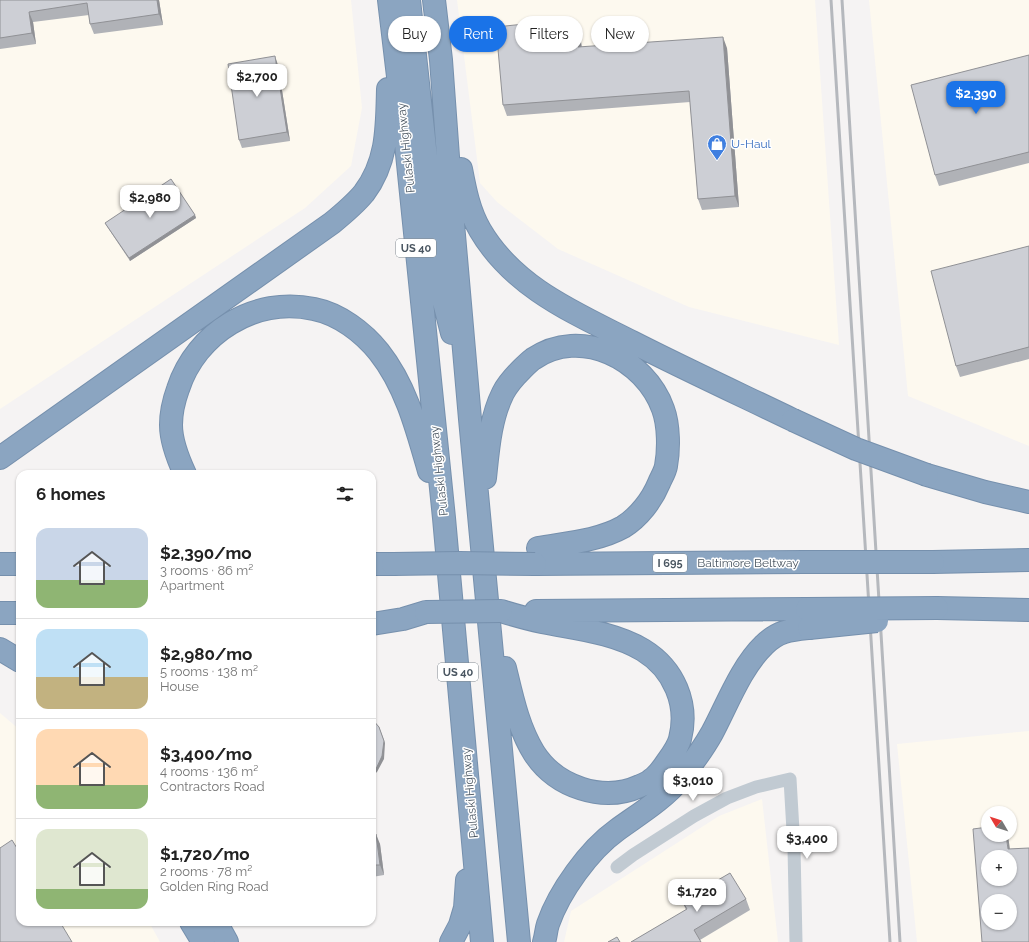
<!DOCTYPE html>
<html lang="en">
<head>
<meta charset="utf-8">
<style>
	body { margin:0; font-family:Raleway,sans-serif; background:#f2f2f2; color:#222; height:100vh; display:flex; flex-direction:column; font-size:15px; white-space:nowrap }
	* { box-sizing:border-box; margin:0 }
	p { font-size:13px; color:#767676 }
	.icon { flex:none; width:22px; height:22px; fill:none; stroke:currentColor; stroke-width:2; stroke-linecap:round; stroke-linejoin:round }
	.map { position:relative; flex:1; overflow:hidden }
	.panel { position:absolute; left:16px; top:470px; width:360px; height:456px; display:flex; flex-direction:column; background:#fff; border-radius:12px; box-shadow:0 1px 3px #0004 }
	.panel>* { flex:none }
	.hud { position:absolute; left:388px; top:16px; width:380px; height:36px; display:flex; gap:8px }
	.needle { width:26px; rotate:309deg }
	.fabs { position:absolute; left:981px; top:806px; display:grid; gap:8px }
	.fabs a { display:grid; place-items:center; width:36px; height:36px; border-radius:50%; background:#fff; box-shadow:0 1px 3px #0004; font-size:20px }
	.price { position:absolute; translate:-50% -34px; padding:0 9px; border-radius:8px; background:#fff; color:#222; font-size:13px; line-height:26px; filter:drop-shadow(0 1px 2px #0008) }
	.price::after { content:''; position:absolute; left:50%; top:24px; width:12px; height:9px; margin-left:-6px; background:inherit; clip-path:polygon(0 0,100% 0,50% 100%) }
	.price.current { background:#1a73e8; color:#fff }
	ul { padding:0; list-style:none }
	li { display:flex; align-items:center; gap:12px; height:100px; padding:0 20px }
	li+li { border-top:1px solid #e0e0e0 }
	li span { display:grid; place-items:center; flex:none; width:112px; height:80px; border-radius:12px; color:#555 }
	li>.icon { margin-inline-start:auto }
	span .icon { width:48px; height:48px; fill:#fffc; stroke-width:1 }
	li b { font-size:17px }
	h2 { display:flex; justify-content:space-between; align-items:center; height:48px; padding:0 20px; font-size:17px }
	.pill { padding:0 14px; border-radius:18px; background:#fff; box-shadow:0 1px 3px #0004; font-size:14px; line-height:36px }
	.pill.current { background:#1a73e8; color:#fff }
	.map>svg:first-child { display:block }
</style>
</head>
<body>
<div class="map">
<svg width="1029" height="942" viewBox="0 0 1029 942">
	<rect width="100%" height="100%" fill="#f5f3f3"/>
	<path fill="#fdf9ef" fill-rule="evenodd" d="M0,0h351l11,108 -11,58 -46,42 -305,201z
		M457,0h358l24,345 -150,-38 -131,-58 -61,-47 -17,-19z
		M869,0h160v446l-121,-50z
		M0,713l20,17v192h129l11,20h-160z
		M1029,731v211h-112l-20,-198zM988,813h22v22h-22zM988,857h22v22h-22zM988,901h22v22h-22z
		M762,799l16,143h-214l7,-31 148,-95z"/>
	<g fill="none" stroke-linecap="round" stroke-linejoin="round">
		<defs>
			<path id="highway" d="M389,0l17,144 38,374 38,424
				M409,0l24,222 10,76 9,35
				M434,0l7,60 11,152 18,207 49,523
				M461,169c4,21 8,42 19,61 34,58 95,83 152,112 53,27 107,52 161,78
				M0,458l332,-235c11,-9 23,-19 32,-30 24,-32 23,-66 24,-104
				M185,474c-7,-15 -14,-33 -14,-49 0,-12 3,-25 7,-36 18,-56 77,-93 136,-80 25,5 49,23 65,43 27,34 38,77 50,119
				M927,475l58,17 44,10
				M485,478c3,-28 5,-59 18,-85 4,-8 12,-17 19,-24 3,-3 7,-7 11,-10 48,-33 112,0 130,50 6,16 6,41 3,57 -1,6 -5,12 -7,17 -7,17 -20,34 -36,44 -25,14 -57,16 -85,21
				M933,562l96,-2
				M0,564h20
				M372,564h21
				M535,564l270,-2
				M937,608l92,2
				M501,611c13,4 27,8 41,11 34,7 71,10 101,28 31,19 46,54 37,89 -2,8 -8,16 -13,23 -4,6 -10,14 -16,18 -3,3 -7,4 -11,6 -37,17 -84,1 -106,-33 -16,-26 -22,-56 -29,-85
				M536,611l271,-2
				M0,613h20
				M372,624l31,-5 23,-7
				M0,649l20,12
				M191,922l12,20
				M216,922l11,20
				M451,942l9,-17 5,-17 2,-28
				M544,942c2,-6 2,-12 4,-18 11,-32 41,-74 69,-94 22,-16 47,-31 64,-52 11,-14 22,-29 31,-45 15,-28 29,-66 52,-88 14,-14 26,-15 45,-17"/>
		</defs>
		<use href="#highway" stroke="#7690ad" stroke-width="24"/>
		<path stroke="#c1cad2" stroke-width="13" d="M617,867l16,-12 61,-39 33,-18 29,-11 34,-8 4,69 2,94"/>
		<use href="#highway" stroke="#8ba5c1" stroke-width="22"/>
		<path stroke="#b5b8bd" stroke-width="3" d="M831,0l59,942
			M842,0l58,942"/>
		<defs>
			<path id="highway-bridge" d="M793,420l63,29 71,26
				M805,562h128
				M393,564l66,-1 76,1
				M807,609l130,-1
				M426,612l75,-1
				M809,628l68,-7"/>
		</defs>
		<use href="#highway-bridge" stroke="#7690ad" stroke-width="24" stroke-linecap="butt"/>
		<use href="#highway-bridge" stroke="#8ba5c1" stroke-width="22"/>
	</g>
	<path fill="#b0b2b7" d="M0,0h159l4,25 -69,9 -4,-10 -1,-9 -56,7 3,22 -36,5z
		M538,34l43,8 1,5 145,1 12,159 -37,3 -4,-11 -8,-97 -183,14 -4,-11z
		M1029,55v108l-90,23 -4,-11z
		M278,65l12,76 -48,7 -3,-8z
		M195,215l1,3 -66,43 -24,-36 -1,-2z
		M1029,246v113l-69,18 -4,-11z
		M372,834l8,10 4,31 -12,2z
		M746,899l4,11 -50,30 -69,2 55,-32 -4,-9z"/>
	<path fill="#909195" d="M157,0h2l4,25 -4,-11z
		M29,12l4,10 3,22 -4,-11z
		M534,23l4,11 2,11 -4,-11z
		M577,31l4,11 1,16 -4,-11z
		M723,37l4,11 12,159 -4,-11z
		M275,56l3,9 12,76 -3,-9z
		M195,215l1,3 -66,43 -1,-3z
		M379,727l6,16 -1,16 -7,13 -5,4v-4z
		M376,834l4,10 4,31 -4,-10z
		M1006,835h2l3,22 -3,-8z"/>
	<path fill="#cdcfd5" stroke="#909195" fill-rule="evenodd" d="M0,0h157l2,14 -69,10 -3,-21 -58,9 3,21 -32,5z
		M534,23l2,11 41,-3 1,16 145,-10 12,159 -37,3 -9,-108 -186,14 -7,-78z
		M1029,55v97l-94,23 -24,-90z
		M275,56l12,76 -48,8 -11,-76z
		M171,179l24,36 -66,43 -24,-35z
		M1029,246v101l-73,19 -25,-95z
		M372,719l7,8 5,14 -2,15 -6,13 -4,3z
		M988,827v8h18l2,14 21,-1v94h-47l-9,-113zM988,857h22v22h-22zM988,901h22v22h-22z
		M372,834h4l4,31h-8z
		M12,840l8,13v69h40l12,20h-72v-94z
		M730,873l16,26 -52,31 7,12h-70l56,-33 -5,-8z
		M617,937l3,5h-12z"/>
	<defs>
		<symbol id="shop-pin" viewBox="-11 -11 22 30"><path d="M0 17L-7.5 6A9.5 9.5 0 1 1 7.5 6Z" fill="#3f7fe0" stroke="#fff"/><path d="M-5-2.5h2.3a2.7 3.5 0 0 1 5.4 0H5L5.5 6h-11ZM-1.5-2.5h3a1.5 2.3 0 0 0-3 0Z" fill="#fff"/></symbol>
	</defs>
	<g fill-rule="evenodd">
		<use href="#shop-pin" x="706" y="133" width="22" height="30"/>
	</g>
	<g text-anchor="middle" stroke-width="3" stroke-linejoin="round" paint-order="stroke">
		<g fill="#fff" stroke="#808990" stroke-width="1">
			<rect x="396" y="239" width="40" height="18" rx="3"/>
			<rect x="653" y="554" width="34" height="18" rx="3"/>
			<rect x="438" y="663" width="40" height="18" rx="3"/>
		</g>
		<g font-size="11" font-weight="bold" fill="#4a5661">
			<text x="416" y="252">US 40</text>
			<text x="670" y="567">I 695</text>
			<text x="458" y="676">US 40</text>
		</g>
		<g font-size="12" fill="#366cbe" stroke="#fff" text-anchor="start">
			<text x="731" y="148">U-Haul</text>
		</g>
		<g font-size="12" fill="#4a5661" stroke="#fff">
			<text transform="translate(406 148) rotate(-96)" y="4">Pulaski Highway</text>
			<text transform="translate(439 471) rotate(-96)" y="4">Pulaski Highway</text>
			<text x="748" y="567">Baltimore Beltway</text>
			<text transform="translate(470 793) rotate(-95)" y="4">Pulaski Highway</text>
		</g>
	</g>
</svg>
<div class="fabs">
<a><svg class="needle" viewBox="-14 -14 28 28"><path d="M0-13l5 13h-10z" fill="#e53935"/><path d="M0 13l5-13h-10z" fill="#767676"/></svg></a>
<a>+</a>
<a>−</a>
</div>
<b class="price" style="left:257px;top:98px">$2,700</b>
<b class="price current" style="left:976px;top:115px">$2,390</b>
<b class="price" style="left:150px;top:219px">$2,980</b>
<b class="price" style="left:693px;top:802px">$3,010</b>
<b class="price" style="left:807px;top:860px">$3,400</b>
<b class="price" style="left:697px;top:913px">$1,720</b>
<div class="hud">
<a class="pill">Buy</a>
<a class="pill current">Rent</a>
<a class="pill">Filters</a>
<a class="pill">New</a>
</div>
<section class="panel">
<h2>6 homes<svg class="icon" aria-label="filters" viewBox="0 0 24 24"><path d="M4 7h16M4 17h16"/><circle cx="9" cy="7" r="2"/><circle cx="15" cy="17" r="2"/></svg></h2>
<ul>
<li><span style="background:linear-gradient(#c9d6e8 65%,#8fb573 0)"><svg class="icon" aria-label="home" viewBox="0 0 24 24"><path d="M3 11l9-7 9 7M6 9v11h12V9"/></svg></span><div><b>$2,390/mo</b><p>3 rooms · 86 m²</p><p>Apartment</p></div></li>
<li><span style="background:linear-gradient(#bfe0f5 60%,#c2b280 0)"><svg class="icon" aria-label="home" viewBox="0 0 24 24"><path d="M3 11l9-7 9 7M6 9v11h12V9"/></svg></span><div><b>$2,980/mo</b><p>5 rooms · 138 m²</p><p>House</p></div></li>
<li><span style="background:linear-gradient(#ffd9b3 70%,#8fb573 0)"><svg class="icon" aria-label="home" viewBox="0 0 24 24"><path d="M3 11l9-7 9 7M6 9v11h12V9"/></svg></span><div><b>$3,400/mo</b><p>4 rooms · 136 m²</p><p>Contractors Road</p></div></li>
<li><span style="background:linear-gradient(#dfe7d0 75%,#8fb573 0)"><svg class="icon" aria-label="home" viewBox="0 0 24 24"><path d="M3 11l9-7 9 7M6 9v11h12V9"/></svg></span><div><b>$1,720/mo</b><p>2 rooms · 78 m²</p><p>Golden Ring Road</p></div></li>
</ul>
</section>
</div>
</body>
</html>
